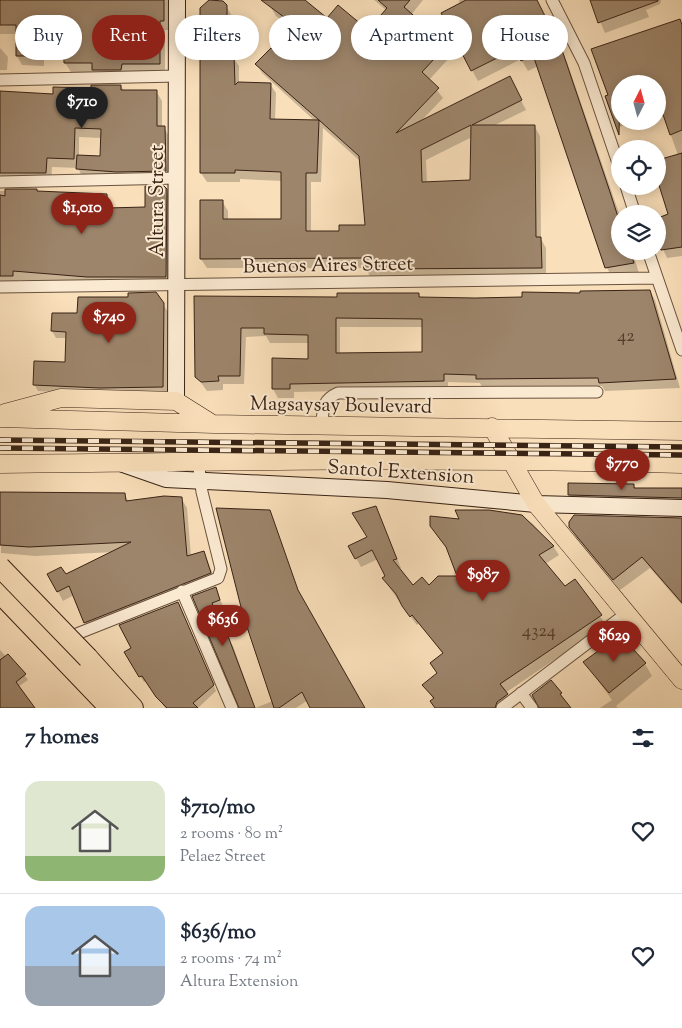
<!DOCTYPE html>
<html lang="en">
<head>
<meta charset="utf-8">
<style>
	body { margin:0; font-family:"Sorts Mill Goudy",serif; background:#f2f2f3; color:#1f2937; height:100vh; display:flex; flex-direction:column; font-size:19px; white-space:nowrap }
	* { box-sizing:border-box; margin:0 }
	p { font-size:16px; color:#747a83 }
	.icon { flex:none; width:28px; height:28px; fill:none; stroke:currentColor; stroke-width:2; stroke-linecap:round; stroke-linejoin:round }
	.map { position:relative; height:708px; overflow:hidden }
	.side { display:flex; flex-direction:column; background:#fff; flex:1 }
	.side>* { flex:none }
	.banner { position:absolute; left:15px; top:15px; width:652px; height:45px; display:flex; gap:10px }
	.needle { width:32px; rotate:6deg }
	.buttons { position:absolute; left:611px; top:75px; display:grid; gap:10px }
	.buttons a { display:grid; place-items:center; width:55px; height:55px; border-radius:50%; background:#fff; box-shadow:0 2px 12px #0003; font-size:25px }
	.price { position:absolute; translate:-50% -42px; padding:0 11px; border-radius:18px; background:#8f2418; color:#fff; font-size:16px; line-height:32px; filter:drop-shadow(0 1px 2px #0008) }
	.price::after { content:''; position:absolute; left:50%; top:30px; width:15px; height:11px; margin-left:-8px; background:inherit; clip-path:polygon(0 0,100% 0,50% 100%) }
	.price.current { background:#222; color:#fff }
	ul { padding:0; list-style:none }
	li { display:flex; align-items:center; gap:15px; height:125px; padding:0 25px }
	li+li { border-top:1px solid #e0e1e3 }
	li span { display:grid; place-items:center; flex:none; width:140px; height:100px; border-radius:15px; color:#555 }
	li>.icon { margin-inline-start:auto }
	span .icon { width:60px; height:60px; fill:#fffc; stroke-width:1 }
	li b { font-size:21px }
	h2 { display:flex; justify-content:space-between; align-items:center; height:60px; padding:0 25px; font-size:21px }
	.tag { padding:0 18px; border-radius:22px; background:#fff; box-shadow:0 2px 12px #0003; font-size:18px; line-height:45px }
	.tag.current { background:#8f2418; color:#fff }
	.map>svg:first-child { display:block }
</style>
</head>
<body>
<div class="map">
<svg width="682" height="708" viewBox="0 0 682 708">
	<rect width="100%" height="100%" fill="#f9dfba"/>
	<filter id="stains"><feTurbulence type="fractalNoise" baseFrequency=".004" numOctaves="4"/><feColorMatrix values="0 0 0 0 .2 0 0 0 0 .09 0 0 0 0 .02 0 0 0 .5 -.17"/></filter>
	<radialGradient id="worn" r=".72"><stop offset=".6" stop-color="#630" stop-opacity="0"/><stop offset="1" stop-color="#630" stop-opacity=".3"/></radialGradient>
	<path fill="#0003" fill-rule="evenodd" d="M0,0h170l-1,30h-4v43l-67,7 -4,-8h-23l-6,-9 -1,-32 -20,-1v36l-22,-1 -5,-9v-22h-17z
		M275,0h28l24,19 41,13 19,-21 -13,-11h49l-12,15 35,31 6,9 -23,25 14,18 -22,23 93,-34 12,23 -33,16 42,1 5,9 1,103 5,9v29l-175,1 -6,-10h-158l-6,-9 21,-58 6,10v10l54,-1 1,-39 -43,-2v3h-33l-6,-9 25,-167 6,10v40l7,10v17l31,1 6,9 -1,27 41,2 -54,-49 -5,-9 26,-4 20,-24 -27,-20 -6,-10zM323,128l37,33 7,65 -27,7h-29v-51h10zM472,137l-1,44 -44,2 -1,-23z
		M459,0h76l32,62 53,154v35h12l7,22 -26,6 -6,-11 -69,-202 -10,5 -7,-12 -43,22 -6,-11z
		M591,0h70l-1,4 -14,6 3,7 -44,16z
		M682,26v230l-15,2 -9,-20v-19l12,-5 -12,-36v-16l20,-7 -14,-39 -6,2v-34h-38v37h29l-16,6 -2,-4 -12,4 -27,-77z
		M0,48l8,9 -1,13h-7z
		M121,86l3,5h32l6,10v26h2l5,10 2,43 -88,-2 -5,-10 -26,-1 -1,16 -51,4v-95l54,3zM79,137l23,1 -1,19 -22,-1z
		M36,190l2,3 69,2 5,9v5l34,-1 20,-18 5,10v86h-78l-75,-6v5h-18v-94z
		M650,291l5,9 25,88 -75,3 -3,-5 -120,1 -2,-4 -32,-1v7l-154,3v6h-16l-5,-9 36,-29v-17h-39l-4,-7 -20,1 -2,47h-21v6l-16,1 -10,-14 -1,-80 143,1 80,-4 2,4h102zM340,327h83v27h-83z
		M129,299l34,5 5,8 -1,82 -62,1 -67,-4 -4,-7 32,-21 1,-25h-11l-4,-7 26,-16z
		M634,485l2,4h46v17l-108,-3 -5,-8z
		M0,493l124,1 5,8 52,-4 6,10 4,48 13,-4 12,30 -126,49 -16,-36 -11,6 -14,-26 16,1 49,-24 -79,4 -34,-3z
		M375,507l26,61 -3,1 14,17h17l30,-9 -10,-26 -12,-15 24,-15 -4,-10 56,2 9,3 11,8 20,22 6,9 -14,9 19,24 11,-7 31,44 -101,68 7,11 -4,4h-73l-1,-8 -10,-15 14,-11 -7,-10 12,-10 -24,-31 -2,2 -8,-10 -20,-28 -11,-28 -17,8 -5,-9 12,-20z
		M269,511l33,89 62,108h-52l-4,-8 -12,8h-56l-46,-111 22,-9 8,21 -8,3 10,26h2l5,8 22,62 18,-7z
		M682,519v86l-32,-37 -30,22 -43,-51 -7,-12z
		M178,603l38,88 -18,17h-33l-19,-27 -2,1 -19,-30 8,-4z
		M620,636l25,28 7,12 -36,30 2,2h-18l12,-8 -27,-37z
		M0,650l15,16 2,-2 11,16 -10,7 15,21h-33z"/>
	<path fill="#9d856b" stroke="#392315" fill-rule="evenodd" d="M0,0h164v21h-4v43h-38l-1,6h-29v-7h-28l-1,-41 -23,-1 -1,35h-23v-31h-16z
		M209,0l14,1 4,4v50h7l1,30 3,-3 33,1 -1,36 49,1 -64,-56 16,-16 12,10 21,-26 -43,-32h44l22,18 11,-13 30,25 19,-22 -9,-8h32l-6,7 43,38 -25,27 17,16 -43,45 114,-57 12,24 -50,25h63l1,112h5l1,31 -177,1v-11l-165,1v-59h23v19h58v-47l-46,-2v3h-35v-165zM319,120l40,36 6,69h-26v6h-33v-58h11zM471,125l-1,55 -48,2 -1,-32z
		M466,0h71l25,50 47,139 11,34v28h10l4,12 -29,5 -72,-213 -12,6 -6,-12 -44,22 -30,-58z
		M590,0h68v1l-60,22z
		M680,19l2,6v105l-12,5 -12,-35v-16h-38l-1,51 -14,-39 3,-1 -17,-46z
		M91,85h30v5h36v36h8l1,45 -49,1 -41,-3 1,-14 23,1 1,-27 -26,-1 -1,31 -27,-1 -1,15h-46v-82l53,3v-7l38,1z
		M682,153v94l-21,3 -3,-9v-23l10,-4 -10,-32v-22z
		M145,186h19l3,3 -1,88h-79l-74,-6v5h-13v-81l5,1v-7h32v2l70,3v14l38,-1z
		M650,290l26,89 -77,4 -1,-5 -122,1v-4l-32,-1v7l-154,3v5h-18v-31l36,1v-24l-44,-1v-6h-23l-1,48h-22l1,5 -18,1 -6,-5 -1,-81 143,1v-4h82v4l56,1 47,-1v-5l58,1v-2zM336,318l86,1v33l-86,1z
		M156,292l8,11 -1,84 -63,1 -67,-3 1,-24 31,1 1,-30 -15,-1 1,-18h25l1,-16h50v-4z
		M568,483l66,1v4h48v10l-114,-3z
		M0,492l125,1 1,8 38,-5 18,1 5,59 17,-5 7,22 -127,50 -15,-37 -12,6 -10,-18 14,-7 5,7 65,-32 -102,5 -29,-2z
		M376,506l21,53 -4,1 20,25 9,-8 7,8 9,-9h19l-11,-29 -16,-21v-10l29,3 -4,-9h34l33,5 32,31 -15,9 26,31 10,-7 27,36 -102,69 8,10 -11,8 -2,6h-60l-5,-7 4,-3 -12,-13 15,-12 -7,-10 13,-10 -31,-38 -2,2 -8,-11 -6,-12 -14,-16 3,-2 -13,-26 -17,9 -7,-13 19,-9 -15,-24z
		M216,508l54,2 28,80 67,118h-55l-8,-16 -23,16h-5l-31,-93z
		M574,515l108,3v85l-40,-46 -29,23 -44,-53v-5z
		M216,587l4,13 -8,3 13,35 3,-2 27,72h-16l-47,-112z
		M178,602l36,83 -21,18 5,5h-31l-11,-11 -14,-21 -3,1 -15,-25 7,-4 -12,-23z
		M620,635l26,28 -37,30 -26,-31z
		M8,654l18,20 -10,8 19,26h-35v-48z
		M551,680l11,13 -2,1 11,14h-32l-7,-13z"/>
	<g fill="none" stroke-linecap="round" stroke-linejoin="round">
		<defs>
			<path id="street" d="M552,0l32,63 36,106
				M0,80l177,-4
				M0,182l177,-4
				M626,186l9,28
				M648,251l34,99
				M0,287l657,-9
				M322,425c1,-16 0,-25 16,-32l259,-1
				M182,591l50,117
				M68,643l1,-4 5,-4 144,-57 3,-9 -19,-77 -4,-32
				M521,693l11,15
				M502,708l125,-95"/>
			<path id="secondary" d="M176,401l1,-401
				M123,464l43,15 221,11 149,14 146,4"/>
			<path id="primary" d="M5,413l56,-15 115,3 35,22
				M0,418l214,6 468,7
				M492,427l44,77 146,176
				M0,464c227,-3 455,-6 682,0"/>
			<path id="highway" d="M0,593l110,115
				M88,658l45,50"/>
		</defs>
		<use href="#street" stroke="#69523e" stroke-width="13"/>
		<use href="#secondary" stroke="#392315" stroke-width="18"/>
		<use href="#primary" stroke="#392315" stroke-width="19"/>
		<use href="#highway" stroke="#392315" stroke-width="22"/>
		<use href="#street" stroke="#fbead2" stroke-width="11"/>
		<use href="#secondary" stroke="#fbead2" stroke-width="16"/>
		<use href="#primary" stroke="#f9dfba" stroke-width="18"/>
		<use href="#highway" stroke="#f9dfba" stroke-width="20"/>
		<defs>
			<path id="rail" d="M0,440l682,7
				M0,448l682,7"/>
		</defs>
		<use href="#rail" stroke="#392315" stroke-width="5.5"/>
		<use href="#rail" stroke="#fbead2" stroke-width="4" stroke-dasharray="11" stroke-linecap="butt"/>
		<defs>
			<path id="highway-bridge" d="M0,567l88,91"/>
		</defs>
		<use href="#highway-bridge" stroke="#392315" stroke-width="22" stroke-linecap="butt"/>
		<use href="#highway-bridge" stroke="#f9dfba" stroke-width="20"/>
	</g>
	<g text-anchor="middle" stroke-width="4" stroke-linejoin="round" paint-order="stroke">
		<g font-size="18" fill="#523c2a">
			<text x="626" y="341">42</text>
			<text x="539" y="636">4324</text>
		</g>
		<g font-size="20" fill="#392315" stroke="#fbead2">
			<text transform="translate(156 201) rotate(-90)" y="7">Altura Street</text>
			<text transform="translate(328 264) rotate(-1)" y="7">Buenos Aires Street</text>
			<text transform="translate(341 404) rotate(1)" y="7">Magsaysay Boulevard</text>
			<text transform="translate(401 471) rotate(4)" y="7">Santol Extension</text>
		</g>
	</g>
	<rect width="100%" height="100%" filter="url(#stains)"/>
	<rect width="100%" height="100%" fill="url(#worn)"/>
</svg>
<div class="buttons">
<a><svg class="needle" viewBox="-14 -14 28 28"><path d="M0-13l5 13h-10z" fill="#e53935"/><path d="M0 13l5-13h-10z" fill="#747a83"/></svg></a>
<a><svg class="icon" aria-label="locate" viewBox="0 0 24 24"><circle cx="12" cy="12" r="6"/><path d="M12 2v4M12 18v4M2 12h4M18 12h4"/></svg></a>
<a><svg class="icon" aria-label="layers" viewBox="0 0 24 24"><path d="M12 4l9 5-9 5-9-5zM3 14l9 5 9-5"/></svg></a>
</div>
<b class="price current" style="left:82px;top:129px">$710</b>
<b class="price" style="left:82px;top:235px">$1,010</b>
<b class="price" style="left:109px;top:344px">$740</b>
<b class="price" style="left:622px;top:491px">$770</b>
<b class="price" style="left:483px;top:602px">$987</b>
<b class="price" style="left:223px;top:647px">$636</b>
<b class="price" style="left:614px;top:663px">$629</b>
<div class="banner">
<a class="tag">Buy</a>
<a class="tag current">Rent</a>
<a class="tag">Filters</a>
<a class="tag">New</a>
<a class="tag">Apartment</a>
<a class="tag">House</a>
</div>
</div>
<section class="side">
<h2>7 homes<svg class="icon" aria-label="filters" viewBox="0 0 24 24"><path d="M4 7h16M4 17h16"/><circle cx="9" cy="7" r="2"/><circle cx="15" cy="17" r="2"/></svg></h2>
<ul>
<li><span style="background:linear-gradient(#dfe7d0 75%,#8fb573 0)"><svg class="icon" aria-label="home" viewBox="0 0 24 24"><path d="M3 11l9-7 9 7M6 9v11h12V9"/></svg></span><div><b>$710/mo</b><p>2 rooms · 80 m²</p><p>Pelaez Street</p></div><svg class="icon" aria-label="heart" viewBox="0 0 24 24"><path d="M12 20l-8-8c-3-5 5-10 8-4 3-6 11-1 8 4z"/></svg></li>
<li><span style="background:linear-gradient(#a9c7e8 60%,#9aa5b1 0)"><svg class="icon" aria-label="home" viewBox="0 0 24 24"><path d="M3 11l9-7 9 7M6 9v11h12V9"/></svg></span><div><b>$636/mo</b><p>2 rooms · 74 m²</p><p>Altura Extension</p></div><svg class="icon" aria-label="heart" viewBox="0 0 24 24"><path d="M12 20l-8-8c-3-5 5-10 8-4 3-6 11-1 8 4z"/></svg></li>
</ul>
</section>
</body>
</html>
